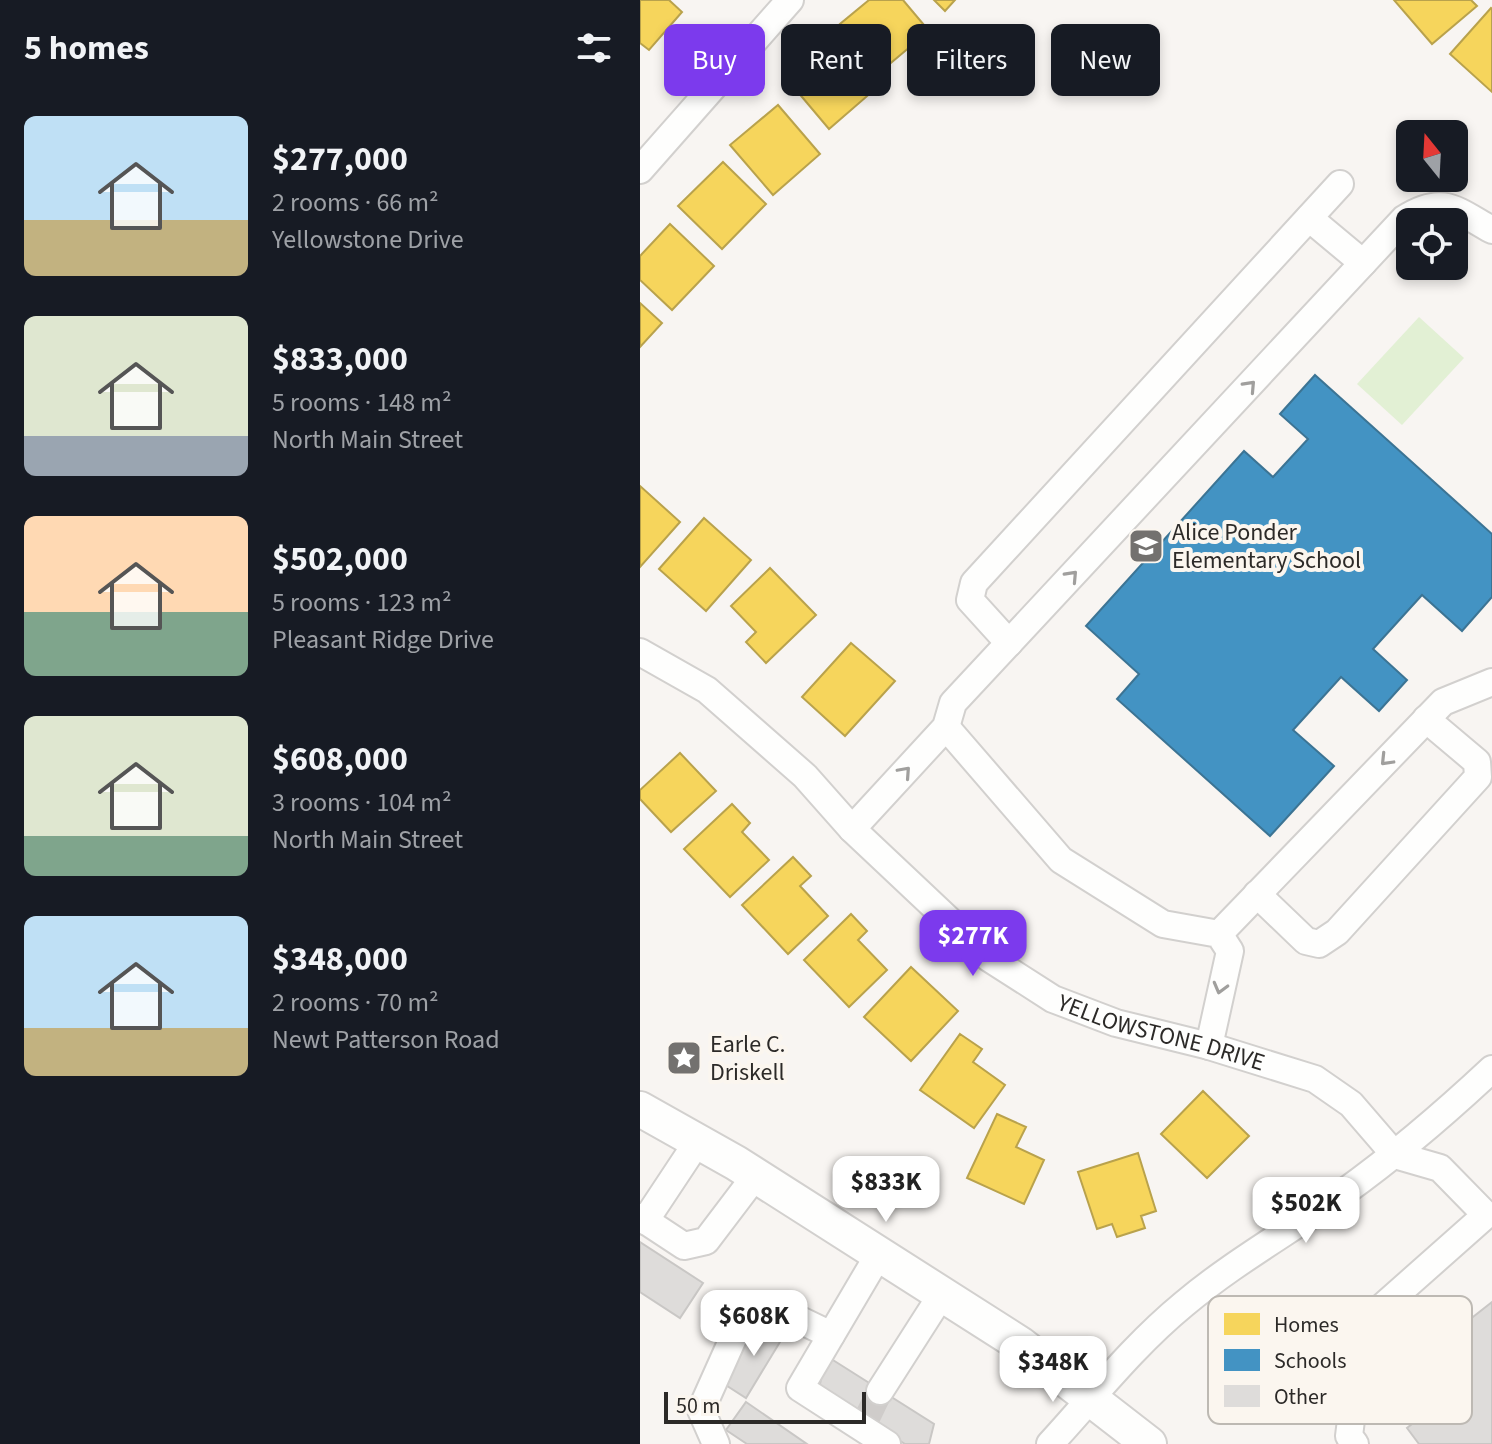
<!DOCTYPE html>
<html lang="en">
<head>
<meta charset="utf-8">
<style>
	body { margin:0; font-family:"Source Sans 3",sans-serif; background:#242831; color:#f1f3f6; height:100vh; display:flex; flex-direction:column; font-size:30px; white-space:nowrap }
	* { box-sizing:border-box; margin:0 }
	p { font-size:26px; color:#9ea1a6 }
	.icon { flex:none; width:44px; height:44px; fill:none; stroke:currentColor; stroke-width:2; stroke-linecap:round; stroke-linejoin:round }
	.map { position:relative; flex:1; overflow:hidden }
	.panel { display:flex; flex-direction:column; background:#171b24; width:640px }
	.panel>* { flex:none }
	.banner { position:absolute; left:24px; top:24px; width:708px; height:72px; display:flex; gap:16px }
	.needle { width:52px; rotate:342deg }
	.fabs { position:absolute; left:756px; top:120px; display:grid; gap:16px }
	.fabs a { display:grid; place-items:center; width:72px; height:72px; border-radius:12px; background:#171b24; box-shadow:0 4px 12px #0003; font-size:40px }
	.scale { position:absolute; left:24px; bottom:20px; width:202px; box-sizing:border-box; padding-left:8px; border:4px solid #2c2a28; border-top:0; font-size:22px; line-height:28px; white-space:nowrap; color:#2c2a28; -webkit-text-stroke:6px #fbf6ef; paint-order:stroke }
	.price { position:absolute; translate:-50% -68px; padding:0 18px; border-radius:16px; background:#fff; color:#222; font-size:26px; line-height:52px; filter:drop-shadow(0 2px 4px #0008) }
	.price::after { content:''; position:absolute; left:50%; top:48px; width:24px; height:18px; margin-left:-12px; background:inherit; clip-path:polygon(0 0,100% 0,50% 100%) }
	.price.current { background:#7c3aed; color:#fff }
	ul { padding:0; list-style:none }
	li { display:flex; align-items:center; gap:24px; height:200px; padding:0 24px }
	li span { display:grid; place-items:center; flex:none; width:224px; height:160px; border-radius:12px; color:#555 }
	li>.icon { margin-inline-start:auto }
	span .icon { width:96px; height:96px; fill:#fffc; stroke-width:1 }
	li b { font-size:34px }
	h2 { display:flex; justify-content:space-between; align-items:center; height:96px; padding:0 24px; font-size:34px }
	.chip { padding:0 28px; border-radius:12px; background:#171b24; box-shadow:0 4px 12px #0003; font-size:28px; line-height:72px }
	.chip.current { background:#7c3aed; color:#fff }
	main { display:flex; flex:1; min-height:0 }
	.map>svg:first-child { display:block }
</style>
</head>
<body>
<main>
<section class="panel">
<h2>5 homes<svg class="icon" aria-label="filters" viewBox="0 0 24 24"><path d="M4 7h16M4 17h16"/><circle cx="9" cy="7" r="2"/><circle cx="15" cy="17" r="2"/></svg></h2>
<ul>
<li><span style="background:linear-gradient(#bfe0f5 65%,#c2b280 0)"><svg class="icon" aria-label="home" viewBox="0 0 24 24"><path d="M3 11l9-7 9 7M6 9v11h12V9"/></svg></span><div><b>$277,000</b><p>2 rooms · 66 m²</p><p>Yellowstone Drive</p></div></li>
<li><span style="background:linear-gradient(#dfe7d0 75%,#9aa5b1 0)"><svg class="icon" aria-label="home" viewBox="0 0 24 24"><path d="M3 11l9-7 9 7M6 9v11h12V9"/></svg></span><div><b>$833,000</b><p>5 rooms · 148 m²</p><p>North Main Street</p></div></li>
<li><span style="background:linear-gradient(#ffd9b3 60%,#7fa58c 0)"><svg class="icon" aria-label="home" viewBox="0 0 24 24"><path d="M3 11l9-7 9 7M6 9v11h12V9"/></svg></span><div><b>$502,000</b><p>5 rooms · 123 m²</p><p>Pleasant Ridge Drive</p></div></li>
<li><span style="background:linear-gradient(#dfe7d0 75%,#7fa58c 0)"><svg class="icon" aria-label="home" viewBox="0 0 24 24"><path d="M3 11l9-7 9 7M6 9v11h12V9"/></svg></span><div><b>$608,000</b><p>3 rooms · 104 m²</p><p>North Main Street</p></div></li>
<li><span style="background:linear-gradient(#bfe0f5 70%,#c2b280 0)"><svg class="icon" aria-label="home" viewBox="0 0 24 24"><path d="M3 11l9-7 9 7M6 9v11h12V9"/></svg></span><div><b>$348,000</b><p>2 rooms · 70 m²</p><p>Newt Patterson Road</p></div></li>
</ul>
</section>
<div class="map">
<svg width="852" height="1444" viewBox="0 0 852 1444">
	<rect width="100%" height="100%" fill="#f8f5f2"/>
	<path fill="#e2f0d4" d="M779,317l45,41 -62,67 -45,-41z"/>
	<path fill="#f6d55c" stroke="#b9a24c" stroke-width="2" d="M0,0h29l13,12 -33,38 -9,-7z
		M229,0h34l26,31 -49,41 -40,-48z
		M294,0h21l-10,11z
		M754,0h77l6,6 -45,38z
		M851,8l1,1v83l-42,-38z
		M191,42l42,49 -44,38 -32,-38 19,-16 -10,-12z
		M138,105l42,49 -47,41 -43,-50z
		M83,162l43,42 -44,45 -44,-43z
		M30,224l44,42 -42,44 -32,-30v-24z
		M0,303l22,20 -22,24z
		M0,486l40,36 -40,45z
		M64,518l47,42 -45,51 -47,-42z
		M130,568l46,47 -50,48 -20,-21 10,-10 -25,-26z
		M211,643l44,38 -50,55 -43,-39z
		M40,753l36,38 -45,41 -31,-33v-9z
		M92,804l18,19 -8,9 27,28 -39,37 -46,-48z
		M153,857l18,19 -11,10 28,30 -40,38 -46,-49z
		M211,914l16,17 -9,9 29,30 -38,37 -45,-47z
		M271,967l47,44 -47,50 -47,-44z
		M320,1034l22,15 -9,13 32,23 -31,43 -54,-38z
		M563,1091l46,45 -42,42 -46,-44z
		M357,1114l29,13 -10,20 28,13 -20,44 -57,-26z
		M498,1153l18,58 -15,5 4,12 -28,9 -5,-13 -15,5 -19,-57z"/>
	<path fill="#4393c3" stroke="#3c7494" stroke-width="2" d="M675,375l177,159v63l-30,34 -40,-36 -49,54 34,31 -28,31 -38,-34 -48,53 41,36 -64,70 -153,-137 22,-25 -53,-48 158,-175 29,26 35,-38 -28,-25z"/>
	<path fill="#dedcda" stroke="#c9c7c5" stroke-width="2" d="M0,1242l63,41 -23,35 -40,-26z
		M852,1302v142h-73l-12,-16 15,-12 -28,-37z
		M122,1317l24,15 -40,66 -25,-16z
		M185,1355l109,69 -5,20h-24l-86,-54z
		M106,1402l61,42h-60l-21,-14z"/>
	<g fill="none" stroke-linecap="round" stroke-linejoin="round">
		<path stroke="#cfccca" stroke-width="26" stroke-dasharray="26 13" stroke-linecap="butt" d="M226,1420l14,-29"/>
		<defs>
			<g id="minor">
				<path d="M0,170l150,-170"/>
				<path d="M669,218l54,45"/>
				<path d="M369,643l-39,-43 4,-17 366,-399"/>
				<path id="s1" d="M0,652l67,38 98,86 47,53 137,129 64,41 63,24 93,23 106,33 36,25 44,51 45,13 46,47 -123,109 -14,112 6,8"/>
				<path d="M306,727l115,133 102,64 56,10 11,17 -21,95"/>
				<path d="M212,829l94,-102 7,-24 451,-484c39,-25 52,-9 88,11"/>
				<path d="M617,894l49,47 13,3 18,-12 141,-155 -1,-15 -51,-43"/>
				<path d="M579,934l224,-232 49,-20"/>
				<path d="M0,1217l44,29 22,-5 50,-66"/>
				<path d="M5,1221l53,-80"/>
				<path d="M239,1254l-79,134 87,56"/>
				<path d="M240,1391l62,-97"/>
				<path d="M76,1444l-15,-34 34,-76 18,-28h18l60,29"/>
				<path d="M410,1444c44,-48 84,-99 134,-140 50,-42 106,-73 159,-111 53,-38 102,-80 149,-124"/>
			</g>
			<path id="major" d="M0,1109l96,54 284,181 129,100"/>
		</defs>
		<use href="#minor" stroke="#d2d0ce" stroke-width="30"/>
		<use href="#major" stroke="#d2d0ce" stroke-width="38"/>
		<use href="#minor" stroke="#fefefd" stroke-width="26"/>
		<use href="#major" stroke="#fefefd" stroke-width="34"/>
	</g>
	<defs><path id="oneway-chevron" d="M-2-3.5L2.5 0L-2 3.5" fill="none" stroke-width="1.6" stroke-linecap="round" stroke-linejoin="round" transform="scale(2)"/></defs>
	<g stroke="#a09f9d">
		<use href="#oneway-chevron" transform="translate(610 386) rotate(-47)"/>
		<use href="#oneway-chevron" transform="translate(432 576) rotate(-47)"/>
		<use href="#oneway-chevron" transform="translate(746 760) rotate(134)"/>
		<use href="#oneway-chevron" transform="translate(265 772) rotate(-48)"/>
		<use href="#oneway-chevron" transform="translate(580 988) rotate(105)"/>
	</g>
	<defs>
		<symbol id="school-square" viewBox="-11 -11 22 22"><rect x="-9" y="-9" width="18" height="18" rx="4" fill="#73716f" stroke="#fbf6ef"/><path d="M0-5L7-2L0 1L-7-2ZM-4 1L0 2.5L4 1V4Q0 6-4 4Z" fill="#fff"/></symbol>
		<symbol id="sight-square" viewBox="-11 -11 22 22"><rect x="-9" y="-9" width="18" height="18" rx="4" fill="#73716f" stroke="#fbf6ef"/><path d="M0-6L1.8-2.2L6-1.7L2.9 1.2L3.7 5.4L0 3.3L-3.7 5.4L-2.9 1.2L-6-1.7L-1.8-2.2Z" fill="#fff"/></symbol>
	</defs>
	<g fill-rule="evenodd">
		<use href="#school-square" x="486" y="526" width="40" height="40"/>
		<use href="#sight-square" x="24" y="1038" width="40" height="40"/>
	</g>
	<g text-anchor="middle" stroke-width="8" stroke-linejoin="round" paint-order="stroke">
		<g font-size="24" fill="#2c2a28" stroke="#fbf6ef" text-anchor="start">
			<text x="532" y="540">Alice Ponder<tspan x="532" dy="28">Elementary School</tspan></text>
			<text x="70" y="1052">Earle C.<tspan x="70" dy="28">Driskell</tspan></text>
		</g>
		<g font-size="24" fill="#2c2a28" stroke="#fbf6ef">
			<text dy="8" stroke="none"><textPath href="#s1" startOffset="656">YELLOWSTONE DRIVE</textPath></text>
		</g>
	</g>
	<rect x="568" y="1296" width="264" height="128" rx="12" fill="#fbf6ef" stroke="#bdb9b3" stroke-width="2"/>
	<rect x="584" y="1313" width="36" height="22" fill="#f6d55c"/>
	<rect x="584" y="1349" width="36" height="22" fill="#4393c3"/>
	<rect x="584" y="1385" width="36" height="22" fill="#dedcda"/>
	<g font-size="22" fill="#2c2a28">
		<text x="634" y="1332">Homes</text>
		<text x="634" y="1368">Schools</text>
		<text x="634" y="1404">Other</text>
	</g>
</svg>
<div class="fabs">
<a><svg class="needle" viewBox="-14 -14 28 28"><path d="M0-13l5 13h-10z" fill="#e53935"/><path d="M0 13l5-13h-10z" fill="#9ea1a6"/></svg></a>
<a><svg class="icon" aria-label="locate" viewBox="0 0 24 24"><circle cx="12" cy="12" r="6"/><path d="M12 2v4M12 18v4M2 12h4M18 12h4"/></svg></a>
</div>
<div class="scale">50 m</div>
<b class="price current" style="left:333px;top:978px">$277K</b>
<b class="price" style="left:246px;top:1224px">$833K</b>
<b class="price" style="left:666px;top:1245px">$502K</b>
<b class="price" style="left:114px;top:1358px">$608K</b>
<b class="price" style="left:413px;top:1404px">$348K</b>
<div class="banner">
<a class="chip current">Buy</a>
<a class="chip">Rent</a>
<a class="chip">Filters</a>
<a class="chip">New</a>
</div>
</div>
</main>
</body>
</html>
